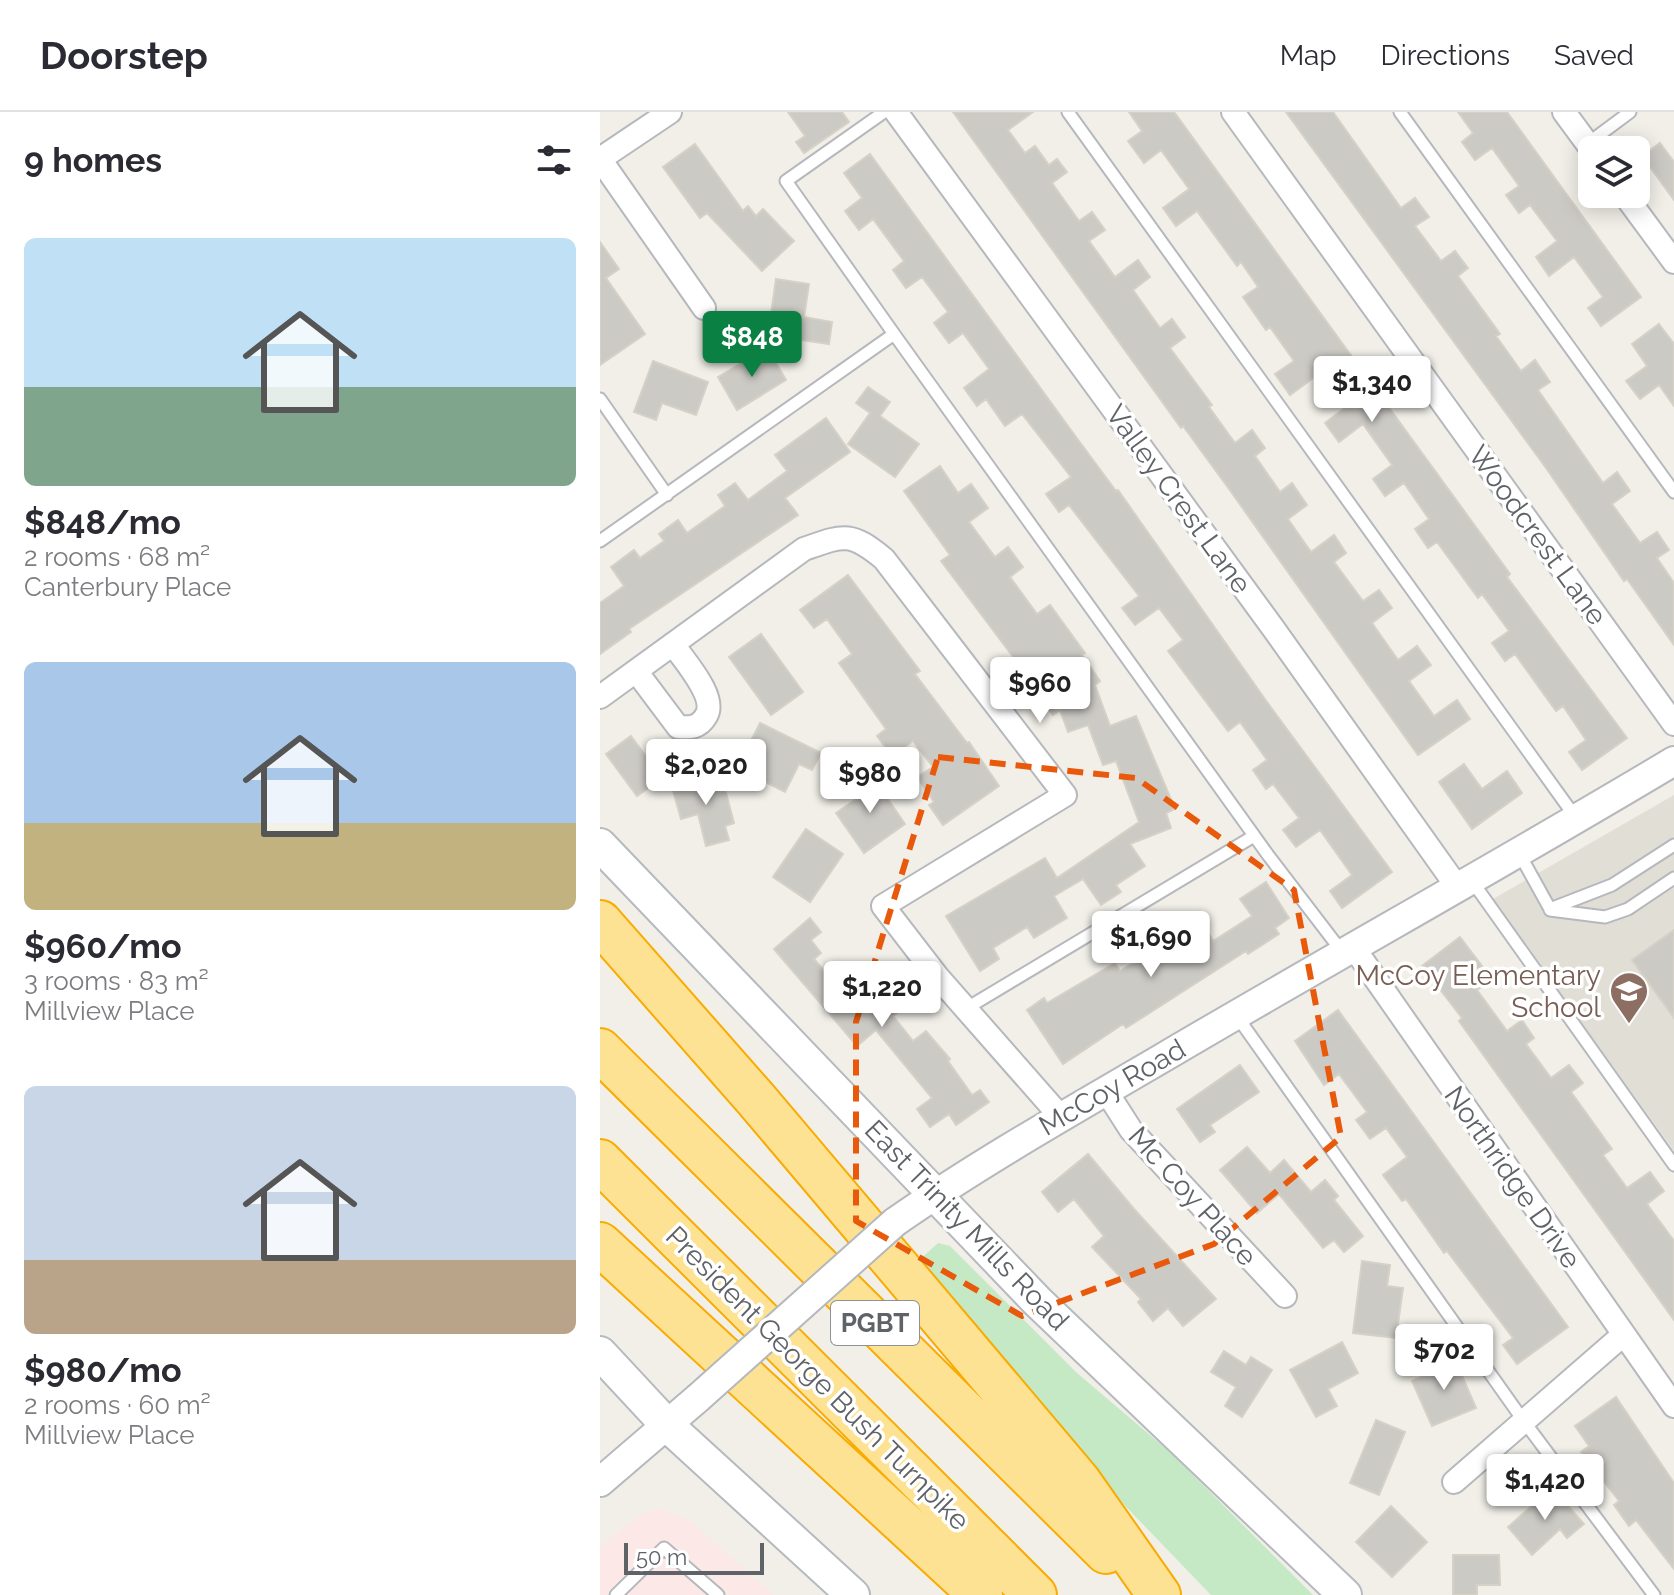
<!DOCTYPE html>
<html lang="en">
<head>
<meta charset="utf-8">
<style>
	body { margin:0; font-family:Raleway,sans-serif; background:#f2f2f3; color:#2b2b33; height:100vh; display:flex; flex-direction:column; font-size:30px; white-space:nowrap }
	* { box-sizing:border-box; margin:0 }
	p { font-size:26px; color:#7c7c81 }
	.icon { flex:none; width:44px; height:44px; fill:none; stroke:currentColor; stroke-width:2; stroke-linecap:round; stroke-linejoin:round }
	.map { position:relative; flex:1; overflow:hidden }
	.drawer { display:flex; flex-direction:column; background:#fff; width:600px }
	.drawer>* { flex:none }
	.tools { position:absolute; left:978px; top:24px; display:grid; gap:16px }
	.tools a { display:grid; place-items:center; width:72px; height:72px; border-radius:12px; background:#fff; box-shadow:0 4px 20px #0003; font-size:40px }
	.scale { position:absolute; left:24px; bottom:20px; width:140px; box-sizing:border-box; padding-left:8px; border:4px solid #5f6368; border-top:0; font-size:22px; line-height:28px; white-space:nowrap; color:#5f6368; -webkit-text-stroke:6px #fff; paint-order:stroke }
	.price { position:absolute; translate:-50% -68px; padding:0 18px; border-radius:8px; background:#fff; color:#222; font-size:26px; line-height:52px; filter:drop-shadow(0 2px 4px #0008) }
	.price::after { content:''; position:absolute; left:50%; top:48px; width:24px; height:18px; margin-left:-12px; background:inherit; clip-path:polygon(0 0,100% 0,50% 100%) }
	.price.selected { background:#0b8043; color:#fff }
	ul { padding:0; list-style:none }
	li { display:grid; align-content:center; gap:16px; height:424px; padding:0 24px }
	li span { display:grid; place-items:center; height:248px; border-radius:12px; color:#555 }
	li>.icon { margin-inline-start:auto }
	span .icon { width:144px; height:144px; fill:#fffc; stroke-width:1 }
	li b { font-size:34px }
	h2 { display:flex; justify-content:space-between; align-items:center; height:96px; padding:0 24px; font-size:34px }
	header { display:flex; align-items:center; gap:48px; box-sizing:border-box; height:112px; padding:0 40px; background:#fff; border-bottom:2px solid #e1e1e2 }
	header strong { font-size:38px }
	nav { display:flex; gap:44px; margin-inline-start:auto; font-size:28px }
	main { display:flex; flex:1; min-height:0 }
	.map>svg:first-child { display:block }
</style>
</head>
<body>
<header>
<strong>Doorstep</strong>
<nav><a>Map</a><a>Directions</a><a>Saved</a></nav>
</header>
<main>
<section class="drawer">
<h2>9 homes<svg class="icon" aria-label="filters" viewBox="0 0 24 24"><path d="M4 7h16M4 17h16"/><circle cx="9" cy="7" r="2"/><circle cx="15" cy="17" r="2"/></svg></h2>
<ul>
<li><span style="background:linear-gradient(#bfe0f5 60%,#7fa58c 0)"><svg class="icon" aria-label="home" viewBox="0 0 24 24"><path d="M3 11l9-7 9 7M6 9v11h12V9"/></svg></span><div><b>$848/mo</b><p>2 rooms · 68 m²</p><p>Canterbury Place</p></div></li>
<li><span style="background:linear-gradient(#a9c7e8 65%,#c2b280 0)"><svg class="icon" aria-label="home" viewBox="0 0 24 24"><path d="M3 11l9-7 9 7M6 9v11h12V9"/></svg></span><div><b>$960/mo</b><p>3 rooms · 83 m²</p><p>Millview Place</p></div></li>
<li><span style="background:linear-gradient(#c9d6e8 70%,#b9a48a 0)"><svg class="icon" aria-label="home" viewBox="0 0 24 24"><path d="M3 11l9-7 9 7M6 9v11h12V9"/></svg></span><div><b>$980/mo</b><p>2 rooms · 60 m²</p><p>Millview Place</p></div></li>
</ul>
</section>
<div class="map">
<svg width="1074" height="1483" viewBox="0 0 1074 1483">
	<rect width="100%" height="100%" fill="#f1efe8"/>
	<path fill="#e1ded6" d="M1074,683v356l-181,-252z"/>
	<path fill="#fce8e6" d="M62,1397l27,11 85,75h-174v-49l43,-33z"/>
	<path fill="#c5e8c5" d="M338,1131l12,3 127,127 94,80 142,142h-102l-156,-162 -140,-169z"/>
	<path fill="#cccac5" stroke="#d6d1c6" stroke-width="2" d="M188,0h54l7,10 -45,31 -8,-11 9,-6z
		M353,0h80l-25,18 17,23 10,-7 14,19 8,-6 10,13 -15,11 27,38 13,-9 13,18 -16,11 26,36 23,-17 12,17 -17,13 27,38 12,-9 13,18 -15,11 42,57 -3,2 26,36 17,-13 13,18 -10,8 25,36 12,-9 15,22 -19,14 23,33 23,-17 12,18 -12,9 29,39 16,-11 13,18 -20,15 26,37 19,-14 14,19 -22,16 25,35 23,-16 13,19 -52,36 -189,-266 -46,-63 -2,2z
		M529,0h45l336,462 -3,3 120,161 -45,32 -13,-18 17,-12 -23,-34 -7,5 -41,-57 -10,7 -13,-18 17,-12 -27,-37 -4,4 -41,-56 -9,6 -13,-19 14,-10 -25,-36 -19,13 -12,-17 19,-14 -29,-41 -24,18 -14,-19 21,-16 -26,-34 -30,22 -15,-21 19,-13 -24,-34 -4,3 -23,-33 15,-10 -17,-25 -4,4 -40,-55 -21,15 -13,-18 26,-19 -28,-39 -17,13 -16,-22 14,-10z
		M686,0h47l68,96 14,-10 14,19 -14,9 26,35 14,-10 13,17 -10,8 42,58 -4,2 25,35 14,-11 15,22 -12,8 65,93 14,-11 13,19 -18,13 28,39 17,-11 12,18 -12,8 17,25v62l-47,-66 -3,2 -78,-113z
		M858,0h49l134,185 -40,29 -13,-18 15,-11 -29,-40 -25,19 -13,-19 21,-16 -27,-36 -11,8 -13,-18 13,-9 -27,-38 -17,12 -13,-18 11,-9z
		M1060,31l14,19v38l-32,-44z
		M95,32l48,67 5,-5 8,10 7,-7 31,32 -32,30 -55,-58 -7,5 -37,-51z
		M270,42l206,283 40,54 2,-1 149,212 125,170 -50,36 -12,-17 22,-16 -32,-45 -24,17 -13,-17 16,-12 -26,-34 -7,5 -13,-19 14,-10 -27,-38 -12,9 -60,-80 15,-11 -24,-32 -24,17 -13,-17 17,-12 -70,-91 -10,7 -13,-18 25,-17 -49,-63 -17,12 -19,-27 -9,7 -13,-18 25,-19 -26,-36 -14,10 -15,-20 14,-11 -26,-35 -16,11 -13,-18 11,-9 -31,-42 -14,11 -14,-19 17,-13 -18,-25z
		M0,130l19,27 -13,9 39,56 -45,31z
		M176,167l33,5 -5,33 28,5 -3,22 -61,-9z
		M1059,212l15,20v62l-15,-21 -19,14 -14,-18 21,-15 -15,-22z
		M167,236l19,32 -49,30 -19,-33z
		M53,249l55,21 -12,33 -34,-12 -6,17 -22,-8z
		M268,275l22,15 -10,14 39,28 -24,33 -47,-33 22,-31 -14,-10z
		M226,306l24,34 -65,46 13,17 -169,114 2,3 -31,22v-51l24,-17 -13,-19 23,-17 6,8 24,-17 -5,-7 19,-14 9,13 38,-27 -7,-11 17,-12 13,17 39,-29 -12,-16z
		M340,354l18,27 13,-9 17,24 -19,14 26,35 13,-10 15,20 -13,10 27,37 13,-9 35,48 -3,2 18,26 -5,4 15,41 26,-10 39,93 -9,4 5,15 -41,16 15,22 -29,19 5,7 -20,13 -18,-26 -29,17 13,22 -33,20 -7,-11 -34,21 6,11 -19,12 -34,-55 99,-58 12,20 82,-56 -23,-61 -13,4 -15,-40 -20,7 -8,-22 -7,5 -32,-44 2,-1 -82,-109 9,-6 -46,-64z
		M248,463l72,96 -5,3 52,69 2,-1 30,44 -56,39 -14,-20 5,-3 -17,-25 16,-10 -20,-26 -21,15 -15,-20 9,-7 -47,-66 13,-9 -25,-35 -13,9 -14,-18z
		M161,522l42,58 -32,23 -42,-58z
		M160,611l61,30 -9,17 -13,-6 -14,28 -48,-24z
		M31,624l31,42 -25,18 -31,-42z
		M864,652l18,25 25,-18 15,22 -50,36 -33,-47z
		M270,661l35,51 -41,29 -28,-40 23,-16 -7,-11z
		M121,662l13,49 -9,3 4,14 -23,6 -8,-32 -17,5 -9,-32z
		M206,717l37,25 -33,48 -37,-25z
		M666,770l23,36 -14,10 4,6 -31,20 -2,-3 -120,77 -3,-4 -60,40 -36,-54 17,-12 3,5 68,-40 5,8 36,-22 -7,-10 20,-14 15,22 23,-16 6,10 39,-25 -12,-17z
		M210,806l11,14 -10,8 10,13 -7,6 31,37 27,-23 30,36 -9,7 20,25 13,-10 24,28 -2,2 24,34 8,-5 9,12 -33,23 -7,-11 -19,13 -13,-18 15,-11 -56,-68 -19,16 -83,-97z
		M1074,818v88l-42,-58z
		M860,825l32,42 -15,11 30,41 15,-11 12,18 -8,6 25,34 18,-13 14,18 -12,9 41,57 -9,6 24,33 23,-16 14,19 -17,13 27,37v79l-215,-299 3,-3 -40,-52z
		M738,898l230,317 -51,37 -14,-19 10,-7 -66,-87 -3,2 -38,-54 -4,2 -19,-26 24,-18 -21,-29 -16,11 -14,-19 11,-8 -28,-38 -15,11 -29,-44z
		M640,953l19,27 -49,33 5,7 -15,10 -23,-33z
		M647,1035l23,26 14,-13 27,32 14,-12 13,16 -4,4 29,36 -19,16 -10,-12 -11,8 -44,-54 -22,19 -37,-43z
		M488,1042l46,55 82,90 -33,27 -15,-18 -15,13 -15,-19 3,-3 -49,-52 12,-11 -30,-37 -16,13 -16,-20z
		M762,1149l28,4 -3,21 16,2 -7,50 -43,-5z
		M742,1230l16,31 -30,16 9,17 -21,11 -26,-47z
		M624,1239l22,14 5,-8 21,13 -30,47 -17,-11 11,-19 -25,-15z
		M853,1243l23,53 -44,18 -20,-45 25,-11 -3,-7z
		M1016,1285l58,86v86l-38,-49 -7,6 -15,-21 5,-4 -38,-49 8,-6 -14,-20z
		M776,1308l29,12 -26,63 -29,-12z
		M952,1376l32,36 -17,14 -7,-9 -28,26 -24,-28z
		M791,1394l36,36 -35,35 -36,-35z
		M853,1443h46l1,30h-23v10h-24z"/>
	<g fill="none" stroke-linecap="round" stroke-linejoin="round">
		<defs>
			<path id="service" d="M284,0l-98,69 108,153
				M468,0l508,706
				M800,0l274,380
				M987,32l43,-32
				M0,287l67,96
				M0,429l294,-207 374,521 75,98
				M919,741l31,56
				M872,769l202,284
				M950,797l62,-24 62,-40
				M950,798l55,7 23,-8 46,-31
				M367,896l287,-172
				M636,903l287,405 131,175
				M16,1483l48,-47 54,47"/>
			<path id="minor" d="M296,0l377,516 185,260
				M633,0l441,612
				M964,0l28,38
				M0,47l104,149
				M0,47l70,-47
				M1024,82l50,68
				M36,559l42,56c12,1 21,1 28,-11 12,-19 -22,-55 -33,-72
				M0,585l204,-148c40,-14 46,-18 80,10l181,236 -182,111 54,70 123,140
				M754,836l320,458
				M506,979l25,39 154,166
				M854,1370l169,-147"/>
			<path id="tertiary" d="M295,1110c85,-59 175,-110 264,-162 171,-101 345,-197 515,-299
				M0,1370l98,-84"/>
			<path id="secondary" d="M0,733l437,456 308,294
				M0,1241l67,72 186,170"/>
			<path id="motorway" d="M0,810l155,176 324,383 80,114
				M0,938l506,502
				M0,1049l435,434
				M0,1132l381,351"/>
		</defs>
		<use href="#service" stroke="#b5b8bc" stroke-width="15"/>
		<use href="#minor" stroke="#b5b8bc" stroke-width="26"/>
		<use href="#tertiary" stroke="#b5b8bc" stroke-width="32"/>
		<use href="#secondary" stroke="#b6babf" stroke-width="36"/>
		<use href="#motorway" stroke="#f9ab00" stroke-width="46"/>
		<use href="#service" stroke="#fff" stroke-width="11"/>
		<use href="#minor" stroke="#fff" stroke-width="22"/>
		<use href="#tertiary" stroke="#fff" stroke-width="28"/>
		<use href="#secondary" stroke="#fff" stroke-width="32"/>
		<use href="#motorway" stroke="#fde293" stroke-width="42"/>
		<defs>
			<path id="tertiary-bridge" d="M98,1286l197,-176"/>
		</defs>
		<use href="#tertiary-bridge" stroke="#b5b8bc" stroke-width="32" stroke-linecap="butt"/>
		<use href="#tertiary-bridge" stroke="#fff" stroke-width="28"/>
	</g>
	<path fill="none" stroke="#e8590c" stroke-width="6" stroke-dasharray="16 10" stroke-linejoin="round" d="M338,645l198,21 158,112 47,247 -127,107 -192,72 -166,-95v-199z"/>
	<defs>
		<symbol id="school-pin" viewBox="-11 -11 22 30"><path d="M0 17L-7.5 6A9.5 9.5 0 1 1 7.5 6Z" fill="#8d6e63" stroke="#fff"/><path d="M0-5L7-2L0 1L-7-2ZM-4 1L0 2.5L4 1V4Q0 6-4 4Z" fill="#fff"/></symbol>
	</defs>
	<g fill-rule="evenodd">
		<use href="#school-pin" x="1007" y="857" width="44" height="60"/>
	</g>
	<g text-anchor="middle" stroke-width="7" stroke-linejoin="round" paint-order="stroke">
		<rect fill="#fff" stroke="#8f9295" stroke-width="2" x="231" y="1189" width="88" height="44" rx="6"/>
		<g font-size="26" font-weight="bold" fill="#5f6368">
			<text x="275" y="1220">PGBT</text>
		</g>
		<g font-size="28" fill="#5f6368" stroke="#fff">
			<text transform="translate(579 387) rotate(54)" y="10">Valley Crest Lane</text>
			<text transform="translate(938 423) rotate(54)" y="10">Woodcrest Lane</text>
			<text transform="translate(512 975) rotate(-30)" y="10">McCoy Road</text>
			<text transform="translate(913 1065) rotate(55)" y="10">Northridge Drive</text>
			<text transform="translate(593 1084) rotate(48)" y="10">Mc Coy Place</text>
			<text transform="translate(367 1113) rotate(46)" y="10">East Trinity Mills Road</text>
			<text transform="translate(218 1266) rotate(45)" y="10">President George Bush Turnpike</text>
		</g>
		<g font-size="28" fill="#785e54" stroke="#fff" text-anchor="end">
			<text x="1001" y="873">McCoy Elementary<tspan x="1001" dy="32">School</tspan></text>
		</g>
	</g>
</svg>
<div class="tools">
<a><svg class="icon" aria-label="layers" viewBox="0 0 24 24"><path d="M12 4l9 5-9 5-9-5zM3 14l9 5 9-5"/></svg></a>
</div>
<div class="scale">50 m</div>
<b class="price selected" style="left:152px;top:267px">$848</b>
<b class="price" style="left:772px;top:312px">$1,340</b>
<b class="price" style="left:440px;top:613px">$960</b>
<b class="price" style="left:106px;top:695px">$2,020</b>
<b class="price" style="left:270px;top:703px">$980</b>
<b class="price" style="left:551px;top:867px">$1,690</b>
<b class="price" style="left:282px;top:917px">$1,220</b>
<b class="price" style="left:844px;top:1280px">$702</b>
<b class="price" style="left:945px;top:1410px">$1,420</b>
</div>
</main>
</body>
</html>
